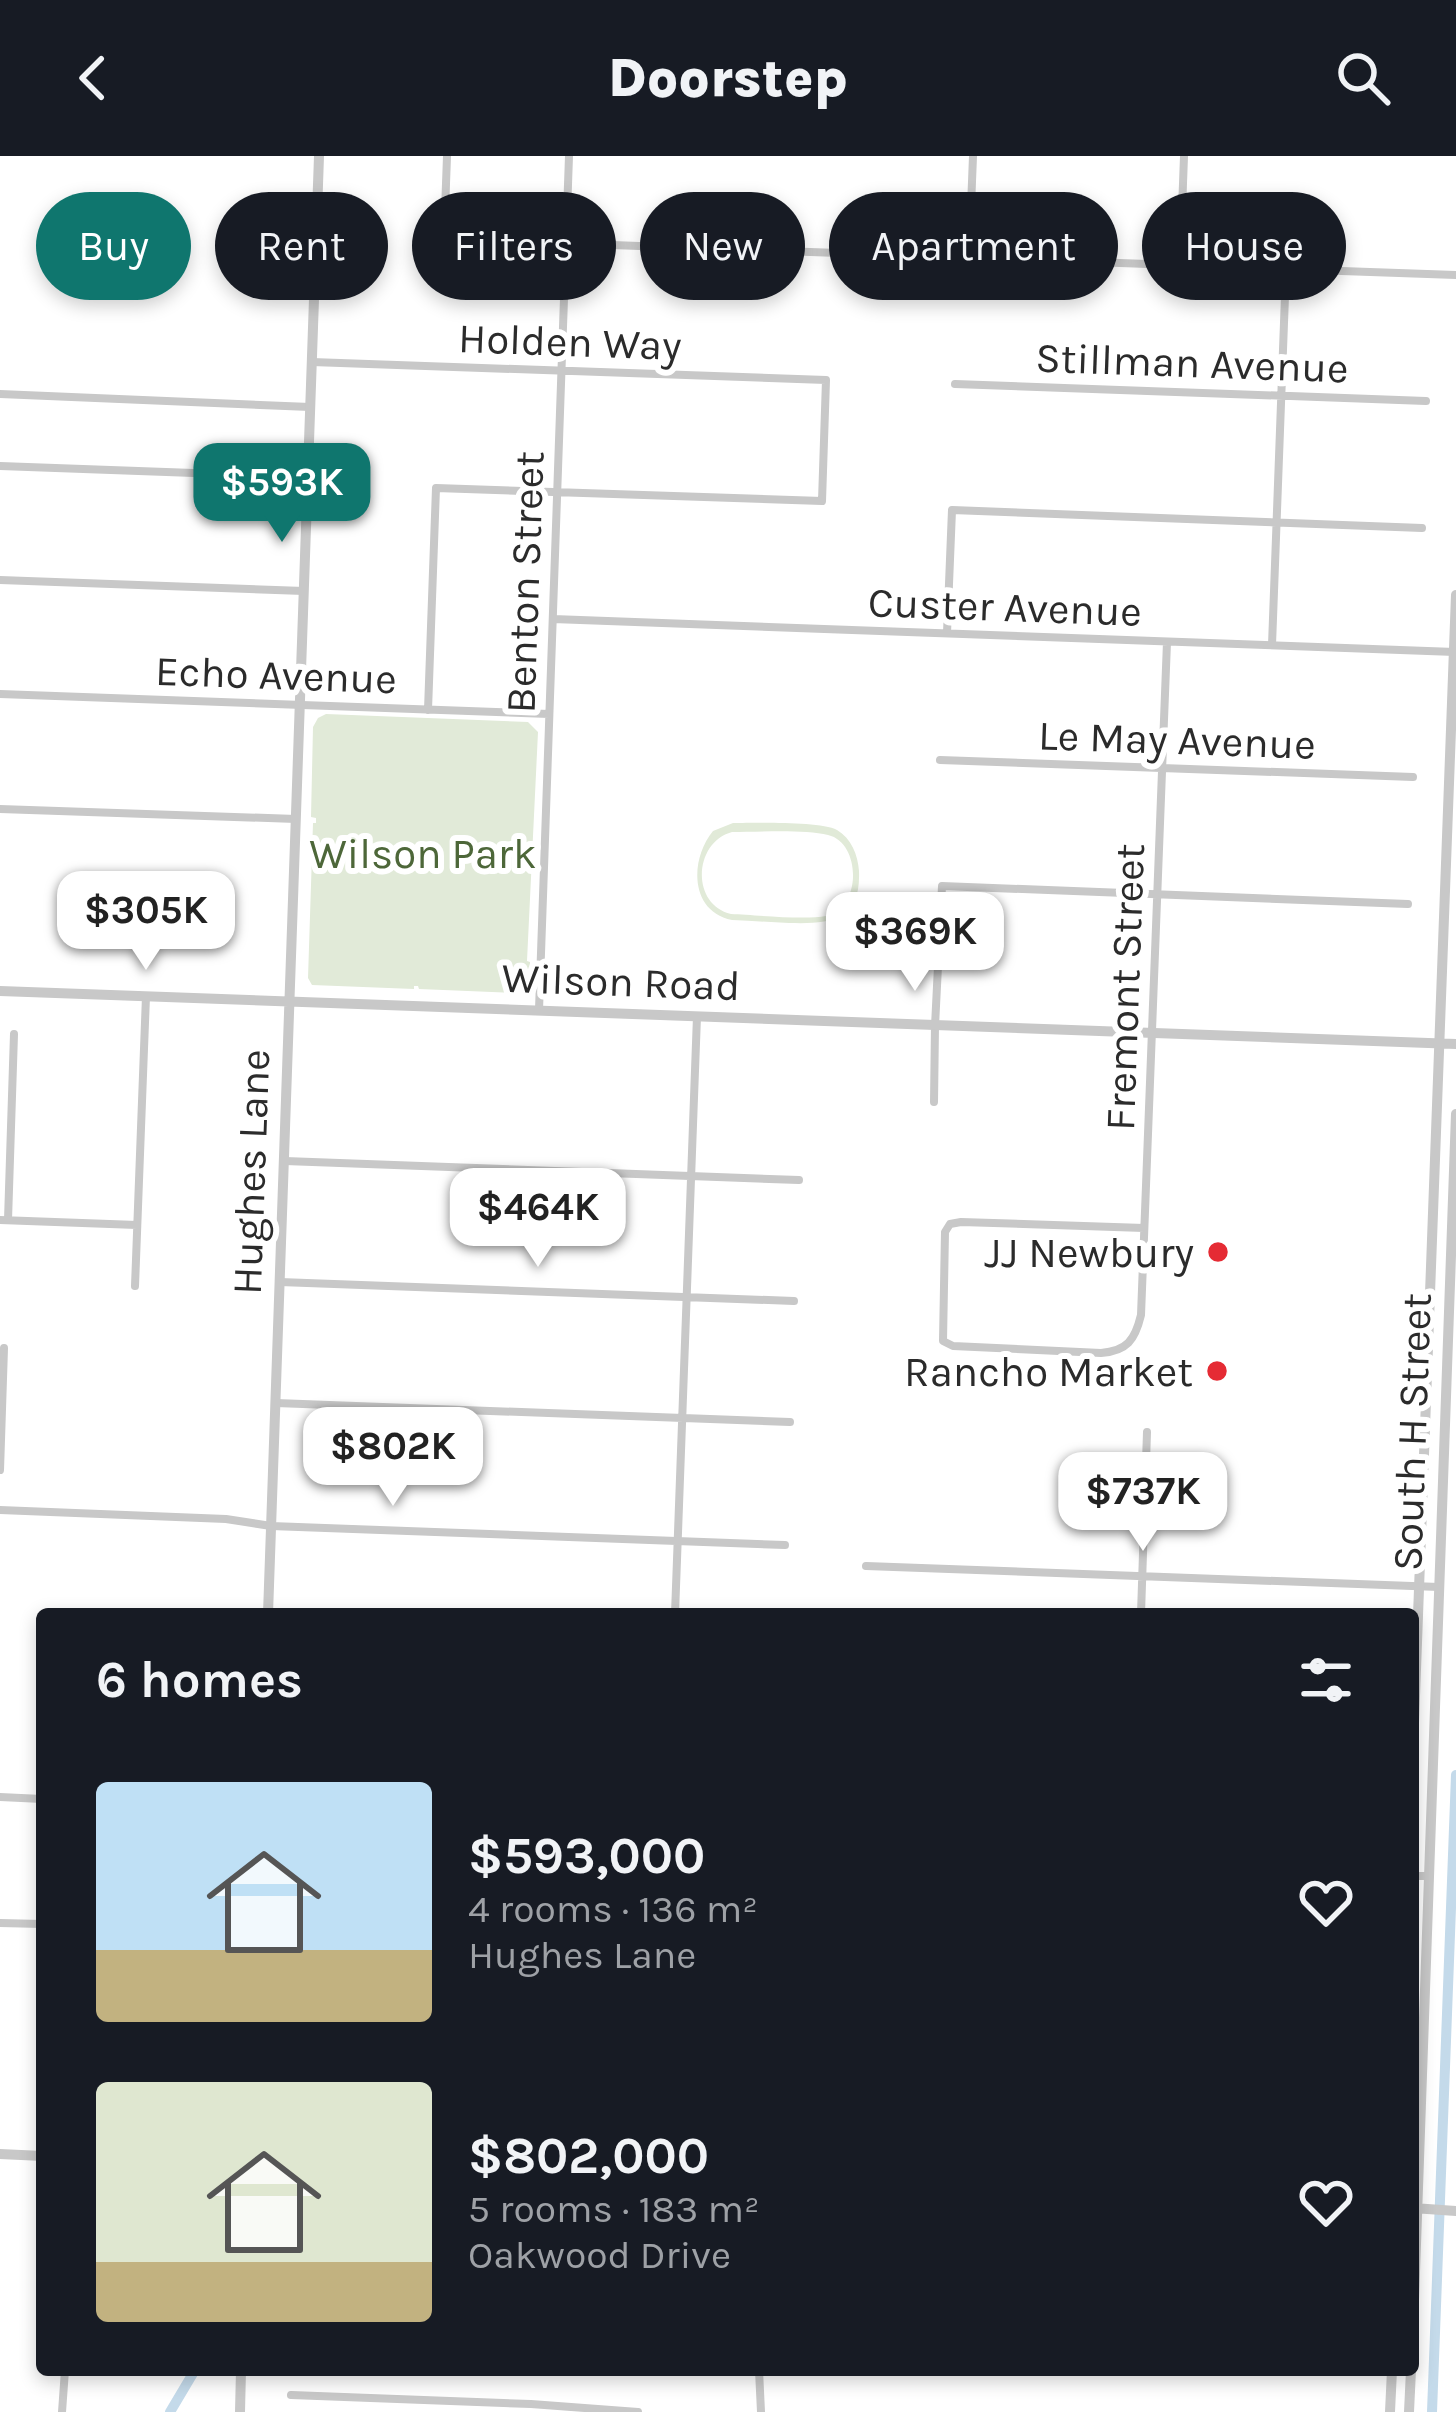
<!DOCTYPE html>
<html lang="en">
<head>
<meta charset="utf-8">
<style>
	body { margin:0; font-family:Karla,sans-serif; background:#242831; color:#f1f3f6; height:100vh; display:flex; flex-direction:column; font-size:45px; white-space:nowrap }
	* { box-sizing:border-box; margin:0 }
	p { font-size:39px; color:#9ea1a6 }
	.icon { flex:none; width:66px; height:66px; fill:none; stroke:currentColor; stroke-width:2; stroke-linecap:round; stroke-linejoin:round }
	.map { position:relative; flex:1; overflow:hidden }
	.side { position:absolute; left:36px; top:1452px; width:1383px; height:768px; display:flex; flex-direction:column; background:#171b24; border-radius:12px; box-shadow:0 6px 18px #0003 }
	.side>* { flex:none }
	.guide { position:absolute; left:36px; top:36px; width:1386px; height:108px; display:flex; gap:24px }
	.price { position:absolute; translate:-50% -102px; padding:0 27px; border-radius:24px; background:#fff; color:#222; font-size:39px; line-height:78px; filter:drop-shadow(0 3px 6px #0008) }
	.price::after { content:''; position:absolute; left:50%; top:72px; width:36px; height:27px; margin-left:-18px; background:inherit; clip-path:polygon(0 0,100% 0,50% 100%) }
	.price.current { background:#0f766e; color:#fff }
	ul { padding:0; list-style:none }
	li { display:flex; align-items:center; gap:36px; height:300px; padding:0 60px }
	li span { display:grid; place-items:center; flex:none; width:336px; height:240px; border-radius:12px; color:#555 }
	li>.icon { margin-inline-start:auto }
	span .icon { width:144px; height:144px; fill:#fffc; stroke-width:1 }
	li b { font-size:51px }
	h2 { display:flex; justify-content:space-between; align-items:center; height:144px; padding:0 60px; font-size:51px }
	.pill { padding:0 42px; border-radius:54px; background:#171b24; box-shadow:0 6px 18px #0003; font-size:42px; line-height:108px }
	.pill.current { background:#0f766e; color:#fff }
	header { display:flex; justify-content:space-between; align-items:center; height:156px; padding:0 60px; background:#171b24; font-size:54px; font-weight:800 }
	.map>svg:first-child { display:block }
</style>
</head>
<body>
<header><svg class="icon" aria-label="back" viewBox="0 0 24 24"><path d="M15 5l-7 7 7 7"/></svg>Doorstep<svg class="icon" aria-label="search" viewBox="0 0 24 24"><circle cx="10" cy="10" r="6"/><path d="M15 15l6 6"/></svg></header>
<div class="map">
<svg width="1456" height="2256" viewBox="0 0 1456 2256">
	<rect width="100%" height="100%" fill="#fff"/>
	<path fill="#e1ead8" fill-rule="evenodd" d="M326,558l202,8 10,10 -11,229 3,1 -1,20 -4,8 -7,3 -99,-4 -1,-3h-4v3l-102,-4 -4,-7 5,-155h3v-5l-5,-1 2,-90 5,-9z
		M733,667c23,0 87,-2 104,7 14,8 21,25 22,41 2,51 -29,53 -70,52 -19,-1 -38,-2 -57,-3 -43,-9 -42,-61 -19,-89zM732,676c25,0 73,-3 96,3 22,5 29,35 23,55 -3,12 -12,23 -25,26 -22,4 -71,-1 -95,-2 -41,-10 -37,-72 1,-82z"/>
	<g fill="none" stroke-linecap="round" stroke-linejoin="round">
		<path stroke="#c4daea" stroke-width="10" d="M170,2256l25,-42
			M1432,2256l24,-637"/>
		<path stroke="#c8c8c8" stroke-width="8" d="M447,0l-3,83 1012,36
			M969,102l4,-102
			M1180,109l4,-109
			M312,206l514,18 -4,121 -386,-13 -8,222
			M955,228l471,17
			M0,238l310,13
			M0,310l308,11
			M0,424l304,11
			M553,463l902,33
			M947,477l5,-123 470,18
			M1272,489l14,-376
			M0,538l549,20
			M940,604l473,17
			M0,653l296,10
			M539,854l30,-854
			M934,946l1,-76 7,-140 466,18
			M285,1005l514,19
			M0,1064l137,5
			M8,1064l6,-186
			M1144,1072l-183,-6 -11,2 -5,8 -2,109 10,5 148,7c26,-2 34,-13 40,-38l26,-673
			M280,1126l514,19
			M135,1130l11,-290
			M276,1247l514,19
			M0,1314l4,-122
			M0,1354l226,9 45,7 514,19
			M866,1410l573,21
			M675,1458l22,-598
			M1141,1458l6,-182
			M0,1641l42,2
			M1413,1720h14
			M0,1767l42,1
			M759,2214l2,42
			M291,2239l240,9 107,8
			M62,2256l3,-42"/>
		<path stroke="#c8c8c8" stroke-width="10" d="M0,835l1456,53
			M268,1458l51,-1458
			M1413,1594l43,-1155
			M0,1998l42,2
			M1413,2052l43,3
			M1413,2173l43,-1215
			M240,2256l1,-42
			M1390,2256l2,-42
			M1409,2256l2,-42"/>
	</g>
	<g fill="#e52b34" stroke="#fff" stroke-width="4.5">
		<circle cx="1218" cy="1096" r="12"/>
		<circle cx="1217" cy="1215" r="12"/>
	</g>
	<g text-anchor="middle" stroke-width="12" stroke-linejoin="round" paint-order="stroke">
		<g font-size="42" fill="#2b2b2b" stroke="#fff">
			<text transform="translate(570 185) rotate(2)" y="15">Holden Way</text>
			<text transform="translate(1192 206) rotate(2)" y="15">Stillman Avenue</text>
			<text transform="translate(524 426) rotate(-88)" y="15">Benton Street</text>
			<text transform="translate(1005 450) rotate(2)" y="15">Custer Avenue</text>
			<text transform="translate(276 518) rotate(2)" y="15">Echo Avenue</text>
			<text transform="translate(1177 583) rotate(2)" y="15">Le May Avenue</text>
			<text transform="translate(621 825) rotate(2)" y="15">Wilson Road</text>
			<text transform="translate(1124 831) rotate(-88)" y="15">Fremont Street</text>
			<text transform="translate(250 1016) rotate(-88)" y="15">Hughes Lane</text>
			<text transform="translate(1411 1276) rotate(-88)" y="15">South H Street</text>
		</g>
		<g font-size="42" fill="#4d6739" stroke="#fff">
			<text x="423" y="712">Wilson Park</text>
		</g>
		<g font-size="42" fill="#2b2b2b" stroke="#fff" text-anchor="end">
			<text x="1194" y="1111">JJ Newbury</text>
			<text x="1193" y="1230">Rancho Market</text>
		</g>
	</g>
</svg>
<b class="price current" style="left:282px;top:389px">$593K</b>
<b class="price" style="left:146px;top:817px">$305K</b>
<b class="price" style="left:915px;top:838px">$369K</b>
<b class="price" style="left:538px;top:1114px">$464K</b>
<b class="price" style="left:393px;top:1353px">$802K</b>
<b class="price" style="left:1143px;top:1398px">$737K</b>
<div class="guide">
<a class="pill current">Buy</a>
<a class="pill">Rent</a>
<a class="pill">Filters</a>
<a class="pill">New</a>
<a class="pill">Apartment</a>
<a class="pill">House</a>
</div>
<section class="side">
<h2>6 homes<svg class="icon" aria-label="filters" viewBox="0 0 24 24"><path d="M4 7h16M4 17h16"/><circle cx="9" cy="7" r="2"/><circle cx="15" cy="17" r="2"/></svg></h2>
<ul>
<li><span style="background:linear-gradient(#bfe0f5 70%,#c2b280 0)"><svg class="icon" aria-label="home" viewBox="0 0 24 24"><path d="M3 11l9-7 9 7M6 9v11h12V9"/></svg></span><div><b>$593,000</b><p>4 rooms · 136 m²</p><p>Hughes Lane</p></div><svg class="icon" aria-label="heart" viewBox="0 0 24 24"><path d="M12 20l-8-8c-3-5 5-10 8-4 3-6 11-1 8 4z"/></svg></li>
<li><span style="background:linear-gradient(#dfe7d0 75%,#c2b280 0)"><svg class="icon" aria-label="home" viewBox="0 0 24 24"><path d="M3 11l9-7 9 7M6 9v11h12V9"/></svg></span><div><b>$802,000</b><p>5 rooms · 183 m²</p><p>Oakwood Drive</p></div><svg class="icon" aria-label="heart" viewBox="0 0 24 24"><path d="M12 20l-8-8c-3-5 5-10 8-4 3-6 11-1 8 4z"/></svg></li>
</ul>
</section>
</div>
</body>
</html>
